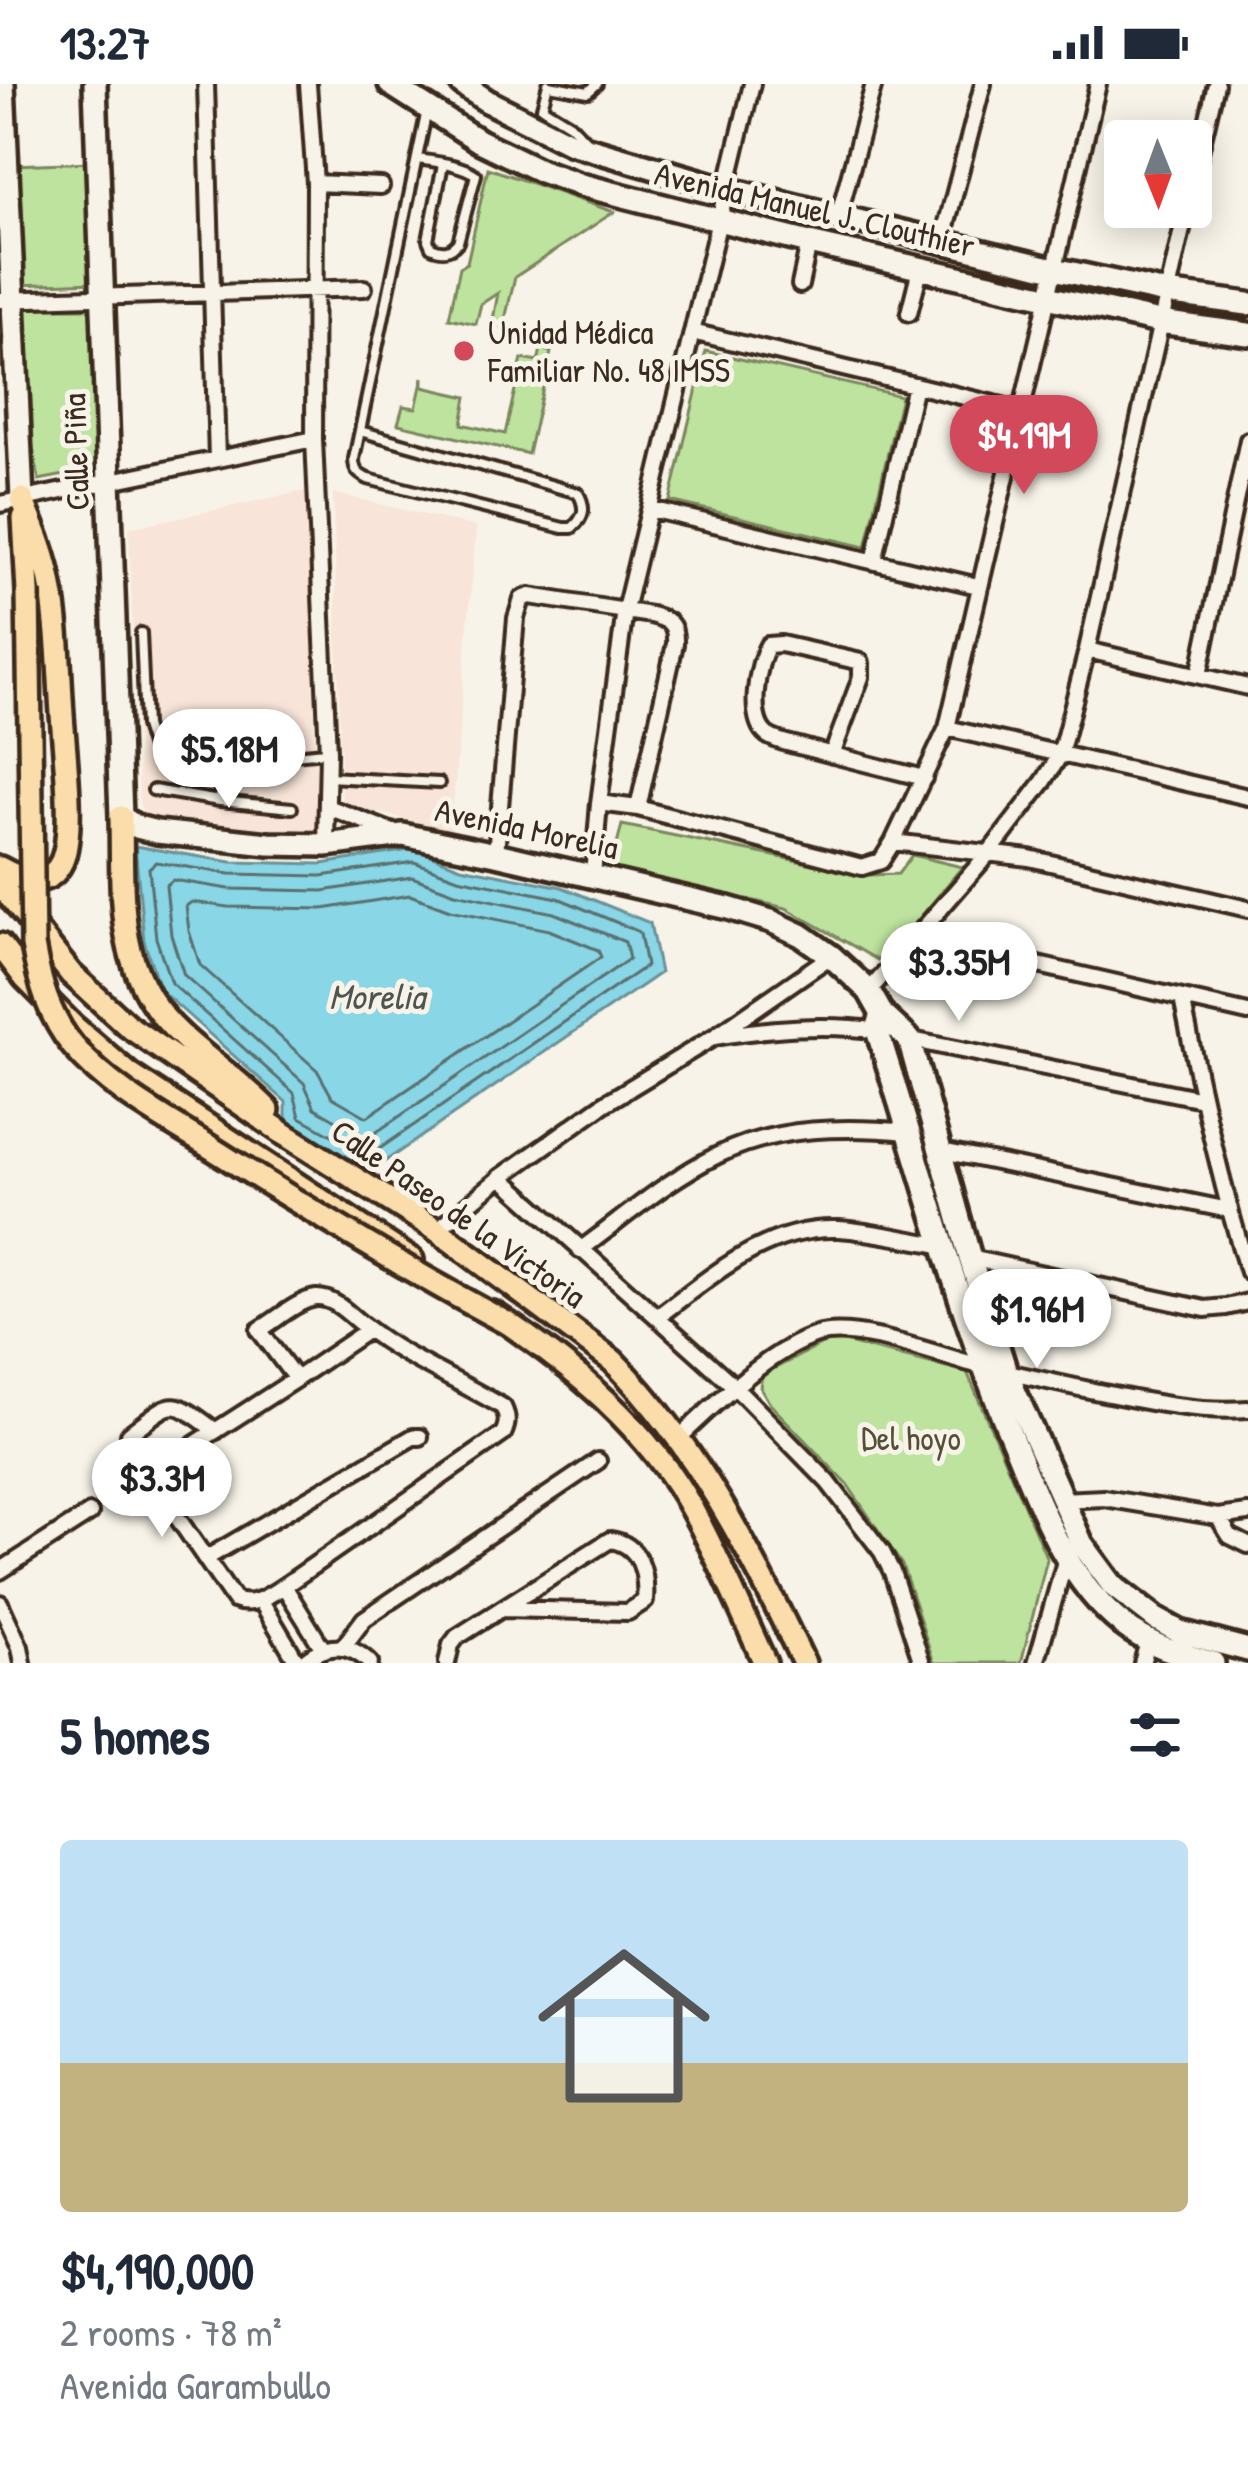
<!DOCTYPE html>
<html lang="en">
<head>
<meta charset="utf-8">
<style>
	body { margin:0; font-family:"Patrick Hand",sans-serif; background:#f2f2f3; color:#1f2937; height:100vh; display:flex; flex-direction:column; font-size:45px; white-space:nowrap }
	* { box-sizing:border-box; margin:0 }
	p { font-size:39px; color:#747a83 }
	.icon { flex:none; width:66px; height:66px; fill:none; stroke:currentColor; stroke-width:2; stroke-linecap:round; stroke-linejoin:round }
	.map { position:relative; height:1579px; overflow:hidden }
	.sheet { display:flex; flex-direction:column; background:#fff; flex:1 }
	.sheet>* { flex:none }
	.needle { width:78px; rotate:179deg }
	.fabs { position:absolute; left:1104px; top:36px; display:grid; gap:24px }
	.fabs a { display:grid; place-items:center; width:108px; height:108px; border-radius:12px; background:#fff; box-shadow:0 6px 30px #0003; font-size:60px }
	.price { position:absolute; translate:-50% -102px; padding:0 27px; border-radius:42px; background:#fff; color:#222; font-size:39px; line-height:78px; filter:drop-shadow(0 3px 6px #0008) }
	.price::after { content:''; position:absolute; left:50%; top:72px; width:36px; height:27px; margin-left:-18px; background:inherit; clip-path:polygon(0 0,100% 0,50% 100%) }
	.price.current { background:#d1495b; color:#fff }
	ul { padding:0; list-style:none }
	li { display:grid; align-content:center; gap:24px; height:636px; padding:0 60px }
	li span { display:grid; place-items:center; height:372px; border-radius:12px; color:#555 }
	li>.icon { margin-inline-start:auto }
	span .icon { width:216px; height:216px; fill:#fffc; stroke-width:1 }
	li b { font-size:51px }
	h2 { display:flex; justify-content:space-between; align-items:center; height:144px; padding:0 60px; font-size:51px }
	.status { display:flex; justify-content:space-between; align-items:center; height:84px; padding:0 60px; background:#fff; direction:ltr }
	.status svg { height:33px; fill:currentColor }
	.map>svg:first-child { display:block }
</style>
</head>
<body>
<div class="status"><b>13:27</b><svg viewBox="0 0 49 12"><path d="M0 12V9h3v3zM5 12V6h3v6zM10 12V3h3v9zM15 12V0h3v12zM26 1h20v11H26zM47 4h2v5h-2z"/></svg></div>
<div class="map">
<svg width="1248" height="1579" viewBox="0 0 1248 1579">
	<rect width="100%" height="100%" fill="#f7f3e8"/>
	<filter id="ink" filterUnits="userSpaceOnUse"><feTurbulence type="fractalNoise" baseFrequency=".00833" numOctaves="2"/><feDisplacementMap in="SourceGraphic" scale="24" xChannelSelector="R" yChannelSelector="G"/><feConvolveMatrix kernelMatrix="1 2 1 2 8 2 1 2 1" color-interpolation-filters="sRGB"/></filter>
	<g filter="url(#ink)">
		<path fill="#f8e4d8" d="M309,406l8,341 -18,7 -146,-20 -8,-4 -6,-11 -10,-275z
			M333,409l143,34 -25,303 -109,-26z"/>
		<path fill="#bde39e" stroke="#7c865e" stroke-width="3" d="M92,78l4,120 -78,3 -5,-120z
			M488,84l126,44 -99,65 -12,51 -11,-3 6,-32 -17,11 -5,20 -27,-6 11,-51 7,-4z
			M21,224h79l1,160 -62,12 -16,-85z
			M541,265l10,3 -23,102 -130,-30 5,-18 13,2 7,-31v10l44,10 -5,27 43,10 17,-75 16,3z
			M706,267l195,45 -35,151 -196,-46z
			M622,741l245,50 31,-1 14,-19 50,12 -79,96 -97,-55 -175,-40z
			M832,1255l135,33 80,187 -26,104h-87l-32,-98 -55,-81 -77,-80 -10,-17 2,-12z"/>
		<path fill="#89d6e7" stroke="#6a9197" stroke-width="3" d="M135,762l96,16 91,2 93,-15 46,18 101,20 88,36 10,50 -289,198 -85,-48v-21l-126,-112 -16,-49z"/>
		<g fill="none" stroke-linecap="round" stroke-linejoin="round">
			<path stroke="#5a6f6e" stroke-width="3" d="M156,778l74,12 92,2 92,-14 44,16 100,20 79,33 3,3 6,32 -277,190 -69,-39 -6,-24 -123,-110 -15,-45 -7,-70z
				M412,793l43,16 99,20 71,29 4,17 -261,179 -53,-30 -11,-25 -120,-108 -13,-40 -5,-50 7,-5 56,9 94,2z
				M410,811l40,15 99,20 49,20 3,7 -234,160 -35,-20 -15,-27 -117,-105 -11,-34 -3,-25 6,-4 36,5 95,2z"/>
			<defs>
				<path id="service" d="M548,0l-6,23 28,17 19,20
					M549,1l39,7 9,-8
					M417,75c19,3 44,5 59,16l-18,67c-8,10 -16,10 -27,5l-3,-7 15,-76
					M360,347l218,62c8,14 7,24 -6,35h-9l-195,-49c-10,-5 -14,-8 -14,-20l73,-349
					M141,549l4,93 6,19c43,21 127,11 175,7
					M328,693l111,6
					M153,706l67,11 72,7
					M220,717l1,-45"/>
				<path id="minor" d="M206,0l11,375
					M308,0l7,99 -1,256 14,313 -2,93
					M315,99l66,3
					M1191,106l25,-106
					M838,134l36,-134
					M942,158l41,-158
					M800,201l9,-42
					M0,216l364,-12
					M909,229l11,-44
					M692,248l327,78
					M0,420l314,-65
					M650,425l328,77
					M874,477l41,-176
					M1087,566l161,37
					M1199,591l49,-235
					M947,644l301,69
					M832,671l29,-78v-15l-80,-18 -13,1c-11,20 -21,74 -1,90 10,7 25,9 36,12 40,11 81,21 121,31
					M599,719l39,5 224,59 19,-6 12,-19 54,-114 151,-644
					M328,723l65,25
					M893,758l136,16 219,51
					M496,770l20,-236 6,-19 8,-3 121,19c19,5 25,9 24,29l-37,164
					M593,792l6,-73 26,-193 127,-526
					M916,853l332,76
					M869,907l120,-138 55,-72 16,-26 27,-105 100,-443
					M1182,914c18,92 38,184 66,274
					M714,953c55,-9 110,-14 166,-6
					M907,955l295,60
					M942,1067l287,59
					M501,1093l233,209 94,96 54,70 10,20 30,91
					M437,1146l64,-53 103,-73 110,-67 117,-81
					M580,1166c44,-32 88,-71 138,-95 59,-29 128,-29 192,-23
					M970,1174l235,51 21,-2 22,-5
					M657,1233c55,-41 109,-91 182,-88 33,2 68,11 102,16
					M216,1347c-48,-35 -40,-32 -87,3v13l105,153c19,8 34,-4 50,-14l219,-152c5,-10 5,-17 0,-27 -46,-28 -98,-48 -139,-81 -14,-10 -29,-29 -48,-28 -18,2 -41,23 -57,32l37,49 72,-49
					M679,1354c36,-34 90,-88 138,-103 38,-11 113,17 152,28 41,10 83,19 125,28 50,10 103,22 154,18
					M147,1391l149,-96
					M1060,1416l44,-2 114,19 30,-4
					M1218,1433l12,19 18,9
					M205,1475l208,-122h7
					M0,1487l90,-58
					M284,1502l39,63
					M261,1517l37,62
					M0,1519l20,44 3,16
					M343,1563l21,-28 234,-158
					M302,1579c22,-20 47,-21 68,0
					M447,1579l4,-18 6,-8 153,-97c31,4 37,34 35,61l-17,11 -125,-3
					M1036,1579l30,-105
					M1142,1579l6,-21"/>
				<path id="secondary" d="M3,0l19,415
					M95,0l26,733 16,10 20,5 112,12 57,1 77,-10 93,19 232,54 43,13 30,14 30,21 38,35 13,23 27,25 61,219 36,114 76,172 31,42 43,33 24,13 68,18
					M390,0l89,57 62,30 40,14 228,58 238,54 112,25 89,12
					M462,0l25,17 83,42 157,46 327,80 112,24 82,11
					M882,930l-5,16c45,140 81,281 138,416 26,63 52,134 107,178 28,22 58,30 91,39"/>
				<path id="primary" d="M24,434l4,74
					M121,733c2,84 -7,158 61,219 28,26 60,47 86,74
					M0,784c21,12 49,22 62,-7 13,-31 2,-111 0,-147 -3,-42 -3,-86 -11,-128 -5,-30 -17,-58 -29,-87
					M0,800l71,90 57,52 158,109 151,95 176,131c85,86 139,194 191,302
					M0,861l25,33 49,49 55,47 283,186
					M493,1229c77,51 157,116 201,200 26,48 48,100 71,150"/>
			</defs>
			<use href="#service" stroke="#3b2a1e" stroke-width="16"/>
			<use href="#minor" stroke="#3b2a1e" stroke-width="22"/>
			<use href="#secondary" stroke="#3b2a1e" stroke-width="30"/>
			<use href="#primary" stroke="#3b2a1e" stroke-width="30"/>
			<use href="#service" stroke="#f7f3e8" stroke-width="8"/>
			<use href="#minor" stroke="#f7f3e8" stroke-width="14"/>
			<use href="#secondary" stroke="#f7f3e8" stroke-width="21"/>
			<use href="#primary" stroke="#fbddab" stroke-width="21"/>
			<defs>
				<path id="primary-bridge" d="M28,508l5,353c6,36 16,72 40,101 37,44 91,72 140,103 96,61 192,120 292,173"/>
			</defs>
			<use href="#primary-bridge" stroke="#3b2a1e" stroke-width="30" stroke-linecap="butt"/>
			<use href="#primary-bridge" stroke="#fbddab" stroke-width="21"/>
		</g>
	</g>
	<circle fill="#d1495b" stroke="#f7f3e8" stroke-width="4.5" cx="464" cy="267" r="12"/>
	<g text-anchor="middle" stroke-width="10" stroke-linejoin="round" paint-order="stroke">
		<g font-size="33" fill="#3b2a1e" stroke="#f7f3e8">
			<text transform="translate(815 125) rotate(13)" y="12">Avenida Manuel J. Clouthier</text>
			<text transform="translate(75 368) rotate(-92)" y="12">Calle Piña</text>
			<text transform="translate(527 744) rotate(12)" y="12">Avenida Morelia</text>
			<text transform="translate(459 1129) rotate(35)" y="12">Calle Paseo de la Victoria</text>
		</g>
		<g font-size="33" fill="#3b2a1e" stroke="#f7f3e8" text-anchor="start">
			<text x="488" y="260">Unidad Médica<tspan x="488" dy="38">Familiar No. 48 IMSS</tspan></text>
		</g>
		<g font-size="33" fill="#554f38" stroke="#f7f3e8">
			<text x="911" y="1366">Del hoyo</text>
		</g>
		<g font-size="36" font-style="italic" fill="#4e5550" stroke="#f7f3e8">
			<text x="377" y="925">Morelia</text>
		</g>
	</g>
</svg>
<div class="fabs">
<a><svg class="needle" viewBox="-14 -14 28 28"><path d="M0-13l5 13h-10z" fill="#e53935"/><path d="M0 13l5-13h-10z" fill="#747a83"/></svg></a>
</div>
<b class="price current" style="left:1024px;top:413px">$4.19M</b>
<b class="price" style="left:229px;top:727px">$5.18M</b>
<b class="price" style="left:959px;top:940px">$3.35M</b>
<b class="price" style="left:1037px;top:1287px">$1.96M</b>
<b class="price" style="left:162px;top:1456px">$3.3M</b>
</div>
<section class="sheet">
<h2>5 homes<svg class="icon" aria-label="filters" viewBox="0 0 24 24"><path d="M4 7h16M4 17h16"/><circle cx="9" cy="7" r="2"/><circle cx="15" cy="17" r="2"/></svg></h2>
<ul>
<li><span style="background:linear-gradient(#bfe0f5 60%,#c2b280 0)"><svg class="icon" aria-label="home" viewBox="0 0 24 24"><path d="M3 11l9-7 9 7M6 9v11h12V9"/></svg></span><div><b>$4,190,000</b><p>2 rooms · 78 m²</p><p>Avenida Garambullo</p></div></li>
</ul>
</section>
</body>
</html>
